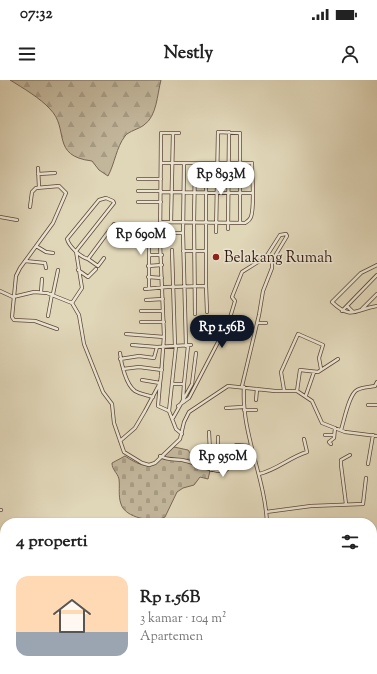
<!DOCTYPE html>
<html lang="id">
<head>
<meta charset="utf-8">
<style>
	body { margin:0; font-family:"Sorts Mill Goudy",serif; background:#f2f2f2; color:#222; height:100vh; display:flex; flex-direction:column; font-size:15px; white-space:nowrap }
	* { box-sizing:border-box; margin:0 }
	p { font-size:13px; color:#767676 }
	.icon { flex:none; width:22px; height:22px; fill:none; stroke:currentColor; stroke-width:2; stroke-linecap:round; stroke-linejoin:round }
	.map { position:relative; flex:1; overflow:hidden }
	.panel { position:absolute; left:0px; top:438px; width:377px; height:156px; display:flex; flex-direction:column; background:#fff; border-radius:16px 16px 0 0; box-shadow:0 1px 3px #0004 }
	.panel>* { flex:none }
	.price { position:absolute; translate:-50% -34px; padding:0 9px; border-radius:14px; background:#fff; color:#222; font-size:13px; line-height:26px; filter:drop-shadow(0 1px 2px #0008) }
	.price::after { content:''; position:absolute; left:50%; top:24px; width:12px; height:9px; margin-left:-6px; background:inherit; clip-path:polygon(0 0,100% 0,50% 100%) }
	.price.on { background:#111827; color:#fff }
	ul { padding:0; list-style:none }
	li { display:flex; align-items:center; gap:12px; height:100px; padding:0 16px }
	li+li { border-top:1px solid #e0e0e0 }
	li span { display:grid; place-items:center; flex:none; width:112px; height:80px; border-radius:12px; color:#555 }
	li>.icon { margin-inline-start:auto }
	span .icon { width:48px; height:48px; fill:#fffc; stroke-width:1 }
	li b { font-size:17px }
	h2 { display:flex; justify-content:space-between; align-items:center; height:48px; padding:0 16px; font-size:17px }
	.status { display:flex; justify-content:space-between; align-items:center; height:28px; padding:0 20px; background:#fff; direction:ltr }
	.status svg { height:11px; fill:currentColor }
	header { display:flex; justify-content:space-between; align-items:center; height:52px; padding:0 16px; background:#fff; font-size:18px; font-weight:700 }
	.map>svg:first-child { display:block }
</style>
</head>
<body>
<div class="status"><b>07:32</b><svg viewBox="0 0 49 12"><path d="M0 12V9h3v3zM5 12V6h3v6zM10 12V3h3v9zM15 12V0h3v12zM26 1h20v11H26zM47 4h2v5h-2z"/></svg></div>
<header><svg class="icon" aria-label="menu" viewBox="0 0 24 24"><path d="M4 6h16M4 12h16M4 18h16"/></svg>Nestly<svg class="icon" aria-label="person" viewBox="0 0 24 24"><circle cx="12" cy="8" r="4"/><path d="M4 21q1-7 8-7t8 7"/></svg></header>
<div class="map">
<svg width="377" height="594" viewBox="0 0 377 594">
	<defs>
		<pattern id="forest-firs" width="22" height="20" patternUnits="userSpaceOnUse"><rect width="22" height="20" fill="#c2b69b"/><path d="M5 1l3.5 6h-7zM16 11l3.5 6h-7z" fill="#a79c84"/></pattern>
		<pattern id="cemetery-stones" width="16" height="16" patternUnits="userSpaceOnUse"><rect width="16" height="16" fill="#c2b69b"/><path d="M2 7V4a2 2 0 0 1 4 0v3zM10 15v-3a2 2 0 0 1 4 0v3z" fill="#a79c84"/></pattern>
	</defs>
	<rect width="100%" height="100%" fill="#e0d6b8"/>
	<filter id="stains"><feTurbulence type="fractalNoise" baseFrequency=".005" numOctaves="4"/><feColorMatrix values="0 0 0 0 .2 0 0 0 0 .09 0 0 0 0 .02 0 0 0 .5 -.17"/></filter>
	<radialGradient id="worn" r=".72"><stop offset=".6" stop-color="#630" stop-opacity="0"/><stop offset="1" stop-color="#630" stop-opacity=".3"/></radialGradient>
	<path fill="url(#forest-firs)" stroke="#786654" d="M10,0h151c-4,15 -4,36 -17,45 -5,4 -15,6 -19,11 -9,12 -10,27 -17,40l-9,-6 -7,-9c-42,-5 -22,-32 -42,-52 -10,-11 -27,-21 -40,-29z"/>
	<path fill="url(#cemetery-stones)" stroke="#786654" d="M174,367l14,3 9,13 13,8 -2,8 -8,-2 -6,8 -11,3 -6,4 -12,25c-12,6 -40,1 -44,-13 -3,-8 -1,-17 -2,-25 -2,-7 -7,-9 -7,-16l13,-7c24,16 27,9 46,-8z"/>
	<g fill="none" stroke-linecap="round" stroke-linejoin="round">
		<defs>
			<path id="minor" d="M184,83l-1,70 3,113
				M195,83l-1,59 1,92
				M38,88l1,19
				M38,94l17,-1
				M138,99h23
				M138,111h23
				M161,112l91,1
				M138,122h23
				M30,127l2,-15 4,-4 23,-2 7,7 -13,30 -33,45 -4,8 -4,41 2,3 21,1 22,8
				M0,137l17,3
				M160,142l85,1c3,-2 5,-3 6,-6 4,-12 1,-40 1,-54h-91
				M171,142l2,-89
				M228,149l1,-97
				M216,152l2,-100 22,1v90
				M160,153h23
				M36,166l10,6 7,1
				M172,170l3,96
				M183,171h22
				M149,175h13
				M88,179l10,7 6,-8
				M25,181l20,2 1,5
				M377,185l-16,8 -29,29c20,19 23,7 45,4
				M148,186l14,-1
				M78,190l10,7 8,-8
				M148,197l14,1
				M206,206v-123
				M145,209l22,-2 39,-1 1,26
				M149,209v-44l11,-2
				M0,211l13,6 21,-5 13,1 25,10 7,12 5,29 19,48 9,12 2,19 10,29 18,11 7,2 6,-2 25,-24 4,-17 5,-10 39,-26 47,5h22l15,10 10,22 23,9 32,4
				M41,212l1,-13
				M53,214l5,-24
				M146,220l17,-1
				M72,223l10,-15 -6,-37 38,-48 -1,-2 -7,-3 -7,2 -32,39c2,7 13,18 21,20l26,-35
				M347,226l6,6
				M362,229l15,-15
				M141,231h22
				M342,231l35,-36
				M48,236l4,-22
				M141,242h23
				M257,243h9
				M126,254l38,3
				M132,265l25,2 34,-2
				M120,273c1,10 6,32 15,38 5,3 12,4 18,6
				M120,279l19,-3 15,2 3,-11
				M123,289l16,-2 23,3
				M142,300l18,3 -2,23 11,5 7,18 6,5
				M172,304h12l4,-38
				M244,307c-3,46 21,90 23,136
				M284,310l-3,-18 17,-38 25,11 -4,13 2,11
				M297,311l3,-21 18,2 20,-13
				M306,315l8,-23
				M183,320l1,-16
				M256,320l1,-11
				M368,325h9
				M178,326l11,-8 40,-77 6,-20 -3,-4 10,-25 24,-15 14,-22 6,-1 1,2 -15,25v7l-9,23 -4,24 -17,71
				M226,328l17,-1
				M244,330h12
				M169,331l7,-65
				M173,338l19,-34 4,-31
				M341,350c3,-9 8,-36 16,-40 5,-3 13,-3 18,-4l2,-4
				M209,352l2,38
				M325,355h9
				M218,357v19l3,15h4l8,-7
				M120,361l15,-13 10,-17 15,-28 1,-7 3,-40 -4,-93 1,-108v-2h18
				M331,364l-2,-2 5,-4 1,-10
				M236,365l15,1
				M160,376c7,4 14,3 22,4 13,2 26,11 39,11
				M238,376l14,-2
				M368,384l5,-29
				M259,394c18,-4 31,-17 48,-22l-3,-13
				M346,424l-5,-39v-5l9,-5
				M0,430h1
				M266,432l45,-6 52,-2 3,-26
				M264,594l1,-5"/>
		</defs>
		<use href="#minor" stroke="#5a4737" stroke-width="4"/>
		<use href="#minor" stroke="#ebe4d1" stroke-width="2.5"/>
	</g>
	<circle fill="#8f2418" stroke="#ebe4d1" stroke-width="1.5" cx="216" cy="177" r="4"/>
	<g text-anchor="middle" stroke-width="3" stroke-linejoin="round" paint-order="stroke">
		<g font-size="15" fill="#2e170c" stroke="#ebe4d1" text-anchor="start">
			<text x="224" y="182">Belakang Rumah</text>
		</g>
	</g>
	<rect width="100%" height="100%" filter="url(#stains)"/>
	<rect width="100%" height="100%" fill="url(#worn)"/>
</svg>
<b class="price" style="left:221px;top:116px">Rp 893M</b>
<b class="price" style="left:141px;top:176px">Rp 690M</b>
<b class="price on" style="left:222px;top:269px">Rp 1.56B</b>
<b class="price" style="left:223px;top:398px">Rp 950M</b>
<section class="panel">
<h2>4 properti<svg class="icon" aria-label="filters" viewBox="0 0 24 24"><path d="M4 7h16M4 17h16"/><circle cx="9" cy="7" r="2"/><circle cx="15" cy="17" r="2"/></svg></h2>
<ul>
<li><span style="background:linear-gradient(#ffd9b3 70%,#9aa5b1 0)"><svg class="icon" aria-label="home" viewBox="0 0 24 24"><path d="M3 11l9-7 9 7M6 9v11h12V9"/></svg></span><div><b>Rp 1.56B</b><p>3 kamar · 104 m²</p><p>Apartemen</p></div></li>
</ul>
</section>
</div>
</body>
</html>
